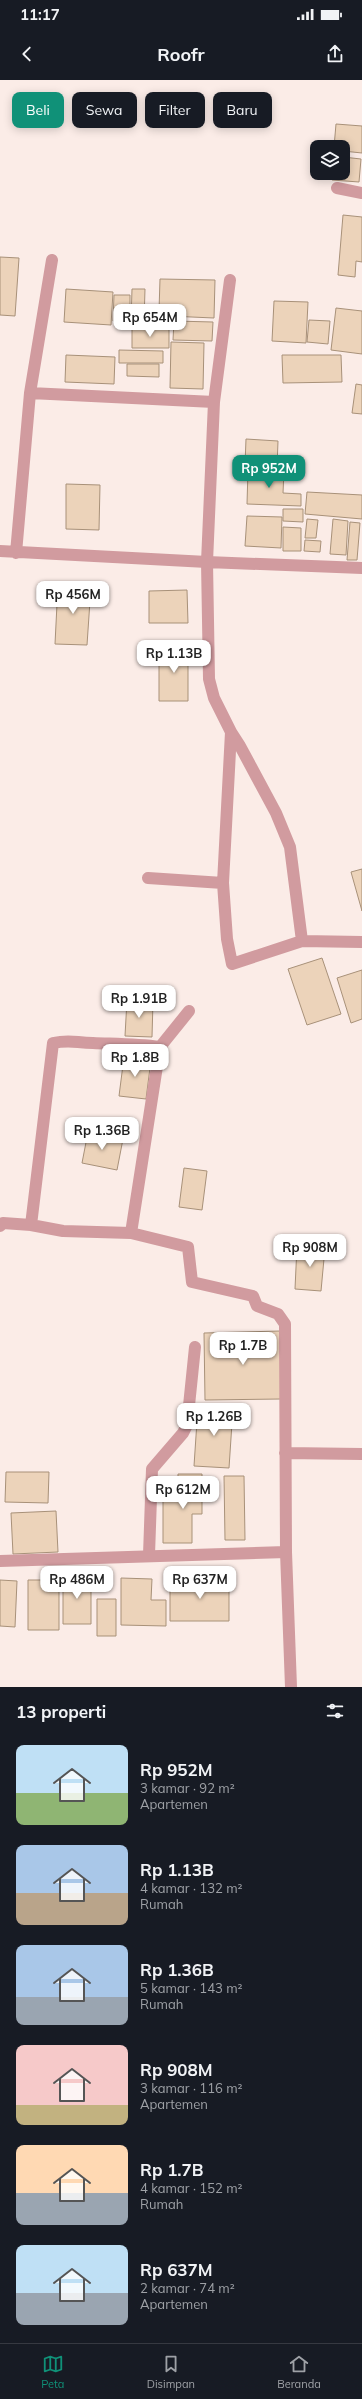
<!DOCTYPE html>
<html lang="id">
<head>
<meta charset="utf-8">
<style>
	body { margin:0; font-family:Mulish,sans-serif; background:#242831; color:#f1f3f6; height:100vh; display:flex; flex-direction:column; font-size:15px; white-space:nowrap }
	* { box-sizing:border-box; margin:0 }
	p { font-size:13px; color:#9ea1a6 }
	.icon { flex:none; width:22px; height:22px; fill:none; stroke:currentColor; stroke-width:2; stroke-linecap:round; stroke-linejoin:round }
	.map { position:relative; height:1607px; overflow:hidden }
	.panel { display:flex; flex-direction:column; background:#171b24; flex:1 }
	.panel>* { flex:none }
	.guide { position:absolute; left:12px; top:12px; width:338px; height:36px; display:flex; gap:8px }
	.buttons { position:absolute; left:310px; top:60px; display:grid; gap:8px }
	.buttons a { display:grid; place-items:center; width:40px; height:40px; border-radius:8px; background:#171b24; box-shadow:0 2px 10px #0003; font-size:20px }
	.price { position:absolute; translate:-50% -34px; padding:0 9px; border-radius:8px; background:#fff; color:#222; font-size:13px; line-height:26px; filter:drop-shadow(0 1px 2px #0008) }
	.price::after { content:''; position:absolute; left:50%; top:24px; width:12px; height:9px; margin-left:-6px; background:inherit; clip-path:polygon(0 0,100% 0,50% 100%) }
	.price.selected { background:#109178; color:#fff }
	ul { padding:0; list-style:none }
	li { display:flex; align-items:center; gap:12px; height:100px; padding:0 16px }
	li span { display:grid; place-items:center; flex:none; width:112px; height:80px; border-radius:8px; color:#555 }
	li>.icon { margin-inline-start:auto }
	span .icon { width:48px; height:48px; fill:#fffc; stroke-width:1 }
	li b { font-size:17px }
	h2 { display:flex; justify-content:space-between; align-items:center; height:48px; padding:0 16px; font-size:17px }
	.tag { padding:0 14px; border-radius:8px; background:#171b24; box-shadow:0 2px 10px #0003; font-size:14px; line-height:36px }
	.tag.selected { background:#109178; color:#fff }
	.status { display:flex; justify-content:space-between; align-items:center; height:28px; padding:0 20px; background:#171b24; direction:ltr }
	.status svg { height:11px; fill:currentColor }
	header { display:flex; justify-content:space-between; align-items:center; height:52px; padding:0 16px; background:#171b24; font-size:18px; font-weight:700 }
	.tab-bar { display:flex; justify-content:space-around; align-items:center; height:56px; border-top:1px solid #363941; background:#171b24; font-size:11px; color:#9ea1a6 }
	.tab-bar a { display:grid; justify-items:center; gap:2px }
	.tab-bar .selected { color:#109178 }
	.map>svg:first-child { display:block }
</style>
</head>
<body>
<div class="status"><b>11:17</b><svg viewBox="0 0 49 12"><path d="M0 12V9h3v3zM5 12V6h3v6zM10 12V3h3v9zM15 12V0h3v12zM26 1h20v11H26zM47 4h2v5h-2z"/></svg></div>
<header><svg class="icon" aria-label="back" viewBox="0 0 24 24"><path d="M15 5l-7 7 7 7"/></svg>Roofr<svg class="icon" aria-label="share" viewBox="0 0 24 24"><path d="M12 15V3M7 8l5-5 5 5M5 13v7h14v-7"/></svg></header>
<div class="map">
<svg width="362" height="1607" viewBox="0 0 362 1607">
	<rect width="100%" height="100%" fill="#fbece7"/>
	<path fill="#ecd3ba" stroke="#a89179" d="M336,44l26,2v27l-19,-2v-4h-9z
		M343,77l18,2 -2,23 -27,-2v-7h11z
		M343,135l19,2v45l-6,-1 -1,16 -17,-2z
		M0,177l19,1 -4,58 -15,-1z
		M160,199l55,1 -1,38 -45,-2v9l-24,-1v-14l14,1z
		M66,209l47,3 -2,33 -47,-3z
		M132,209h13l-1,33h-13z
		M114,215h16v26h-17z
		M274,221l34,1 -2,41 -34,-2z
		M336,228l26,3v43l-31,-4z
		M309,240l21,1 -2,23 -21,-2z
		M174,241l39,1 -1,19 -39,-1z
		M132,248h37v20h-37z
		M171,262l33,1 -1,46 -33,-1z
		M119,270l44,1v12h-44z
		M66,275l49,2 -1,27 -49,-2z
		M282,275h59l1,27 -59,1z
		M127,284h32v13l-32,-1z
		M356,304l6,1v29l-10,-1z
		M246,359l32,2 -1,26 -32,-2z
		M248,390l36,1 -1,22 18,1v12l-54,-2z
		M66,404l34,1 -1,45 -33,-1z
		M307,412l55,3v24l-57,-5z
		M283,429h20v13l-20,-1z
		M247,436l35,1 -1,31 -36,-2z
		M307,439l11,1 -2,18h-11z
		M333,439l15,2 -2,34 -16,-1z
		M350,442l10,1 -3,37h-10z
		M283,447l18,1v23h-18z
		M305,460l16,1 -1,11 -16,-1z
		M58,504l33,2 -4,59 -32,-1z
		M187,510l1,33h-39v-32z
		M159,567h29v54h-29z
		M362,789v42l-11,-39z
		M322,878l19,56 -34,11 -19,-56z
		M362,890v49l-11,4 -14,-45z
		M127,920l26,1 -1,36 -27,-1z
		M124,977l27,3 -5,39 -27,-3z
		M88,1052l35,7 -6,31 -35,-7z
		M184,1088l23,3 -5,39 -23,-3z
		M297,1166l28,2 -4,43 -26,-2z
		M280,1251l1,68 -76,1 -1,-67z
		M198,1326l35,2 -4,60 -35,-2z
		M6,1392h43l-1,31 -43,-1z
		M178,1394h24v40h-10v29h-29v-45l15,-1z
		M224,1396h20l1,64h-20z
		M56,1431l2,41 -45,2 -2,-41z
		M63,1497h28v47h-28z
		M121,1498l31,1 -1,21h15v26l-45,-1z
		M0,1500l17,1 -2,46 -15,-1z
		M28,1500h31v50h-31z
		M170,1500h59v41h-59z
		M97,1519h19v37h-19z"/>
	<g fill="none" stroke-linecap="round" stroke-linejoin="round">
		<path stroke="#d19b9f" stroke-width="12" d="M337,108l25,5
			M230,200l-16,122 -7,160 2,117 5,19 17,34 9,14 36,67 14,34 12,94
			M30,313l184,9
			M0,471l207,11 155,6
			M16,473l14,-160 22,-133
			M231,652l-8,151 4,56 5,25 70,-23 60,1
			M148,798l75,5
			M31,1145l22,-182c18,-4 23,0 40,0 23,1 44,1 67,4
			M0,1146l3,-3 28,2 32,6 68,2 29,-186 29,-36
			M131,1153l57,14 4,35 61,14 4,10 21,8 7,10 1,228 5,135
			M285,1373l77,1
			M149,1475l3,-86 31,-36 4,-8 8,-78
			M0,1481l286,-9"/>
	</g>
</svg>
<div class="buttons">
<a><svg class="icon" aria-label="layers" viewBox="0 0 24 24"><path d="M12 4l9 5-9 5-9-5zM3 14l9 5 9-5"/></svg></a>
</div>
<b class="price" style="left:150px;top:258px">Rp 654M</b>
<b class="price selected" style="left:269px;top:409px">Rp 952M</b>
<b class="price" style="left:73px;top:535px">Rp 456M</b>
<b class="price" style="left:174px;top:594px">Rp 1.13B</b>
<b class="price" style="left:139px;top:939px">Rp 1.91B</b>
<b class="price" style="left:135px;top:998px">Rp 1.8B</b>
<b class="price" style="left:102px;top:1071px">Rp 1.36B</b>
<b class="price" style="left:310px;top:1188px">Rp 908M</b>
<b class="price" style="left:243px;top:1286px">Rp 1.7B</b>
<b class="price" style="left:214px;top:1357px">Rp 1.26B</b>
<b class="price" style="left:183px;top:1430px">Rp 612M</b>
<b class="price" style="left:77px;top:1520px">Rp 486M</b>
<b class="price" style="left:200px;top:1520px">Rp 637M</b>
<div class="guide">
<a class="tag selected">Beli</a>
<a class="tag">Sewa</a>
<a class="tag">Filter</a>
<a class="tag">Baru</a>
</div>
</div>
<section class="panel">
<h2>13 properti<svg class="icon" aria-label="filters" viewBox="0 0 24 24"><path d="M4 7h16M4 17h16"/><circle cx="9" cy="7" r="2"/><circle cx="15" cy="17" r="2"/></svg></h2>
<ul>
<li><span style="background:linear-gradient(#bfe0f5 60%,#8fb573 0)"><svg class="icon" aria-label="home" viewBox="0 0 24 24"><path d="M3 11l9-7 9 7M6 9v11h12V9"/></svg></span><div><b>Rp 952M</b><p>3 kamar · 92 m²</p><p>Apartemen</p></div></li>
<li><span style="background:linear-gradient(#a9c7e8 60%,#b9a48a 0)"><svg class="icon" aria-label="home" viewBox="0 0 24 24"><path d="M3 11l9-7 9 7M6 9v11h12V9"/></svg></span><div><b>Rp 1.13B</b><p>4 kamar · 132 m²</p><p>Rumah</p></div></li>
<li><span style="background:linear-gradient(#a9c7e8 65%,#9aa5b1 0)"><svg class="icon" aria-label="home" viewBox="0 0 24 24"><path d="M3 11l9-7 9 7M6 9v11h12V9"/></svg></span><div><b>Rp 1.36B</b><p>5 kamar · 143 m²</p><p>Rumah</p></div></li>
<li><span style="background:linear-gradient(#f6c9c9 75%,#c2b280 0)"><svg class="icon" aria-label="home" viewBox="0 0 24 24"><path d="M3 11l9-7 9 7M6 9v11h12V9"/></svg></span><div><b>Rp 908M</b><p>3 kamar · 116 m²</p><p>Apartemen</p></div></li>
<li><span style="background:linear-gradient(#ffd9b3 60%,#9aa5b1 0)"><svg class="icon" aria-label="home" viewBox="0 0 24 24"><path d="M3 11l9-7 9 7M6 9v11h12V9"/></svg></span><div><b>Rp 1.7B</b><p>4 kamar · 152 m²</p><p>Rumah</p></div></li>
<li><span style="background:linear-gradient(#bfe0f5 60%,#9aa5b1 0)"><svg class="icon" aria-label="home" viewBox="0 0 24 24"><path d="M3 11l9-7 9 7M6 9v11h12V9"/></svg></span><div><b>Rp 637M</b><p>2 kamar · 74 m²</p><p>Apartemen</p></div></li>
</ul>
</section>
<nav class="tab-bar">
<a class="selected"><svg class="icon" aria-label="map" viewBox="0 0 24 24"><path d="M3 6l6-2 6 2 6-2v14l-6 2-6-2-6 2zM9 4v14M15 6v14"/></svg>Peta</a>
<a><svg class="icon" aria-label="saved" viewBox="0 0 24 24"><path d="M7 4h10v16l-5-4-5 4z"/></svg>Disimpan</a>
<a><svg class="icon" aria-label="home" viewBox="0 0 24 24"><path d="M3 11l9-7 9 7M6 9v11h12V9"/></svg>Beranda</a>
</nav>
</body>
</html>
